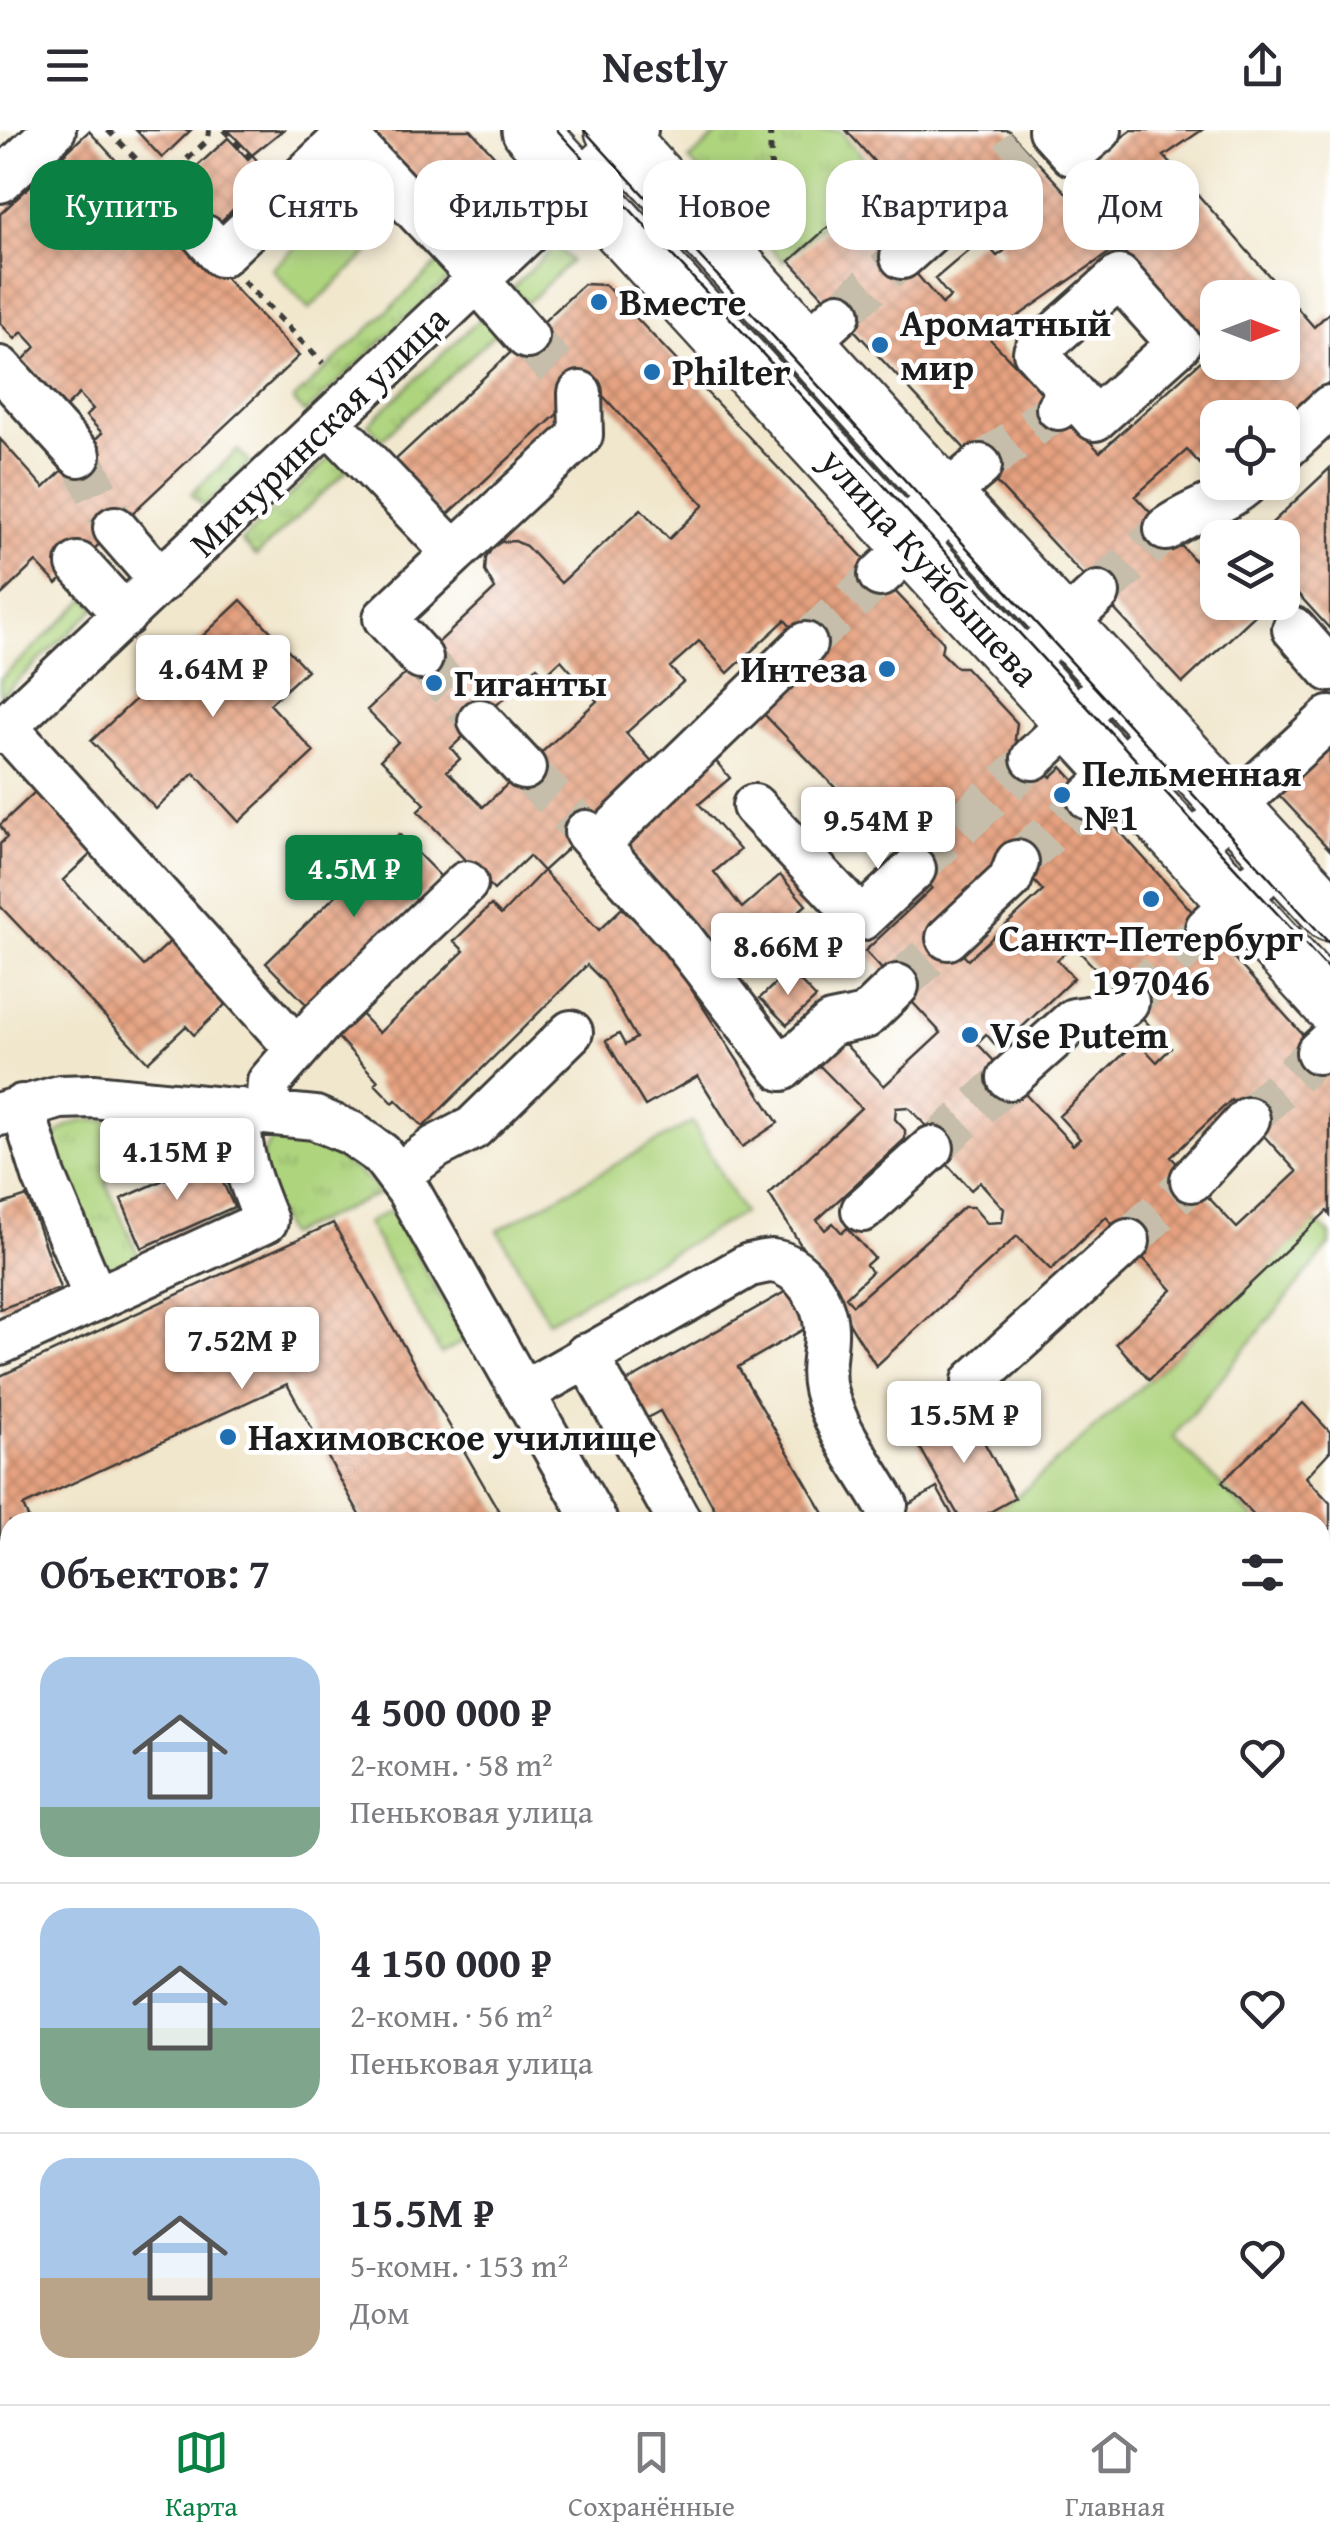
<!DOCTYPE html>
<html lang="ru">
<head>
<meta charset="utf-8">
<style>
	body { margin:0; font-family:"Gentium Book Plus",serif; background:#f2f2f3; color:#2b2b33; height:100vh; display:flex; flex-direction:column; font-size:38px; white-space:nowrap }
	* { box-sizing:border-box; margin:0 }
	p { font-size:32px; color:#7c7c81 }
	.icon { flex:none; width:55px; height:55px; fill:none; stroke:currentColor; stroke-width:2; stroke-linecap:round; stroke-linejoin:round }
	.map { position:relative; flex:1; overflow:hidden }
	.side { position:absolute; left:0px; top:1382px; width:1330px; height:892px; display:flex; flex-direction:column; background:#fff; border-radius:30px 30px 0 0; box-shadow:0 5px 15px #0003 }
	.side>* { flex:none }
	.banner { position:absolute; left:30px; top:30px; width:1270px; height:90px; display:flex; gap:20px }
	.needle { width:65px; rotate:90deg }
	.fabs { position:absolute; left:1200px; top:150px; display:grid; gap:20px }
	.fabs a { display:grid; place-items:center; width:100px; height:100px; border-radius:20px; background:#fff; box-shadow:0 5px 15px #0003; font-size:50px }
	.price { position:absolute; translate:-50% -85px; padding:0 22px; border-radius:10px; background:#fff; color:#222; font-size:32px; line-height:65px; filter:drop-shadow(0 2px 5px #0008) }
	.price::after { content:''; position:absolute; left:50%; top:60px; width:30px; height:22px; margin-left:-15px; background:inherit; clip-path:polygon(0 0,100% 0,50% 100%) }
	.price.current { background:#0b8043; color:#fff }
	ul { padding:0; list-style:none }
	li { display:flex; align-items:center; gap:30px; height:250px; padding:0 40px }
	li+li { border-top:2px solid #e1e1e2 }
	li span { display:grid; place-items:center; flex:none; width:280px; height:200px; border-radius:30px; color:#555 }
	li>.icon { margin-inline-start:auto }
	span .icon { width:120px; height:120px; fill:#fffc; stroke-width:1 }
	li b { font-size:42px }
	h2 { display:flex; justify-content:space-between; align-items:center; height:120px; padding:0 40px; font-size:42px }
	.pill { padding:0 35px; border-radius:30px; background:#fff; box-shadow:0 5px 15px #0003; font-size:35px; line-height:90px }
	.pill.current { background:#0b8043; color:#fff }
	header { display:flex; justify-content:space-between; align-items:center; height:130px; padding:0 40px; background:#fff; font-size:45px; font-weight:600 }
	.tabs { display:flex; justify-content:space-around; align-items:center; height:140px; border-top:2px solid #e1e1e2; background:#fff; font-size:28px; color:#7c7c81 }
	.tabs a { display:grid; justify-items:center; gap:5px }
	.tabs .current { color:#0b8043 }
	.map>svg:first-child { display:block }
</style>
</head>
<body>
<header><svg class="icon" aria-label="menu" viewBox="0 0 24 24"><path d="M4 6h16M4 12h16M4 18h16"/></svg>Nestly<svg class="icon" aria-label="share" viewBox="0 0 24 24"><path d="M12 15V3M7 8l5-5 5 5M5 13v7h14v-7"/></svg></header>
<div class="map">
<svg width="1330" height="2274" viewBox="0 0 1330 2274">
	<defs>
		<pattern id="grass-tufts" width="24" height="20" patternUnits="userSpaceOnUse" patternTransform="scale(2.5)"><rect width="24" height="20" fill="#aed47e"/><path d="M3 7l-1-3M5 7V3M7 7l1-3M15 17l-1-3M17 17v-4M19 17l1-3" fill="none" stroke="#95b56c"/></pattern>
		<pattern id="building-cross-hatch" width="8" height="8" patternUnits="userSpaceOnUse" patternTransform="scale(2.5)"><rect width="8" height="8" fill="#e6a280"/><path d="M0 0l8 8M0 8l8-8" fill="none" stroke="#ba8368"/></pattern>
	</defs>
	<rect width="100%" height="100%" fill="#fff"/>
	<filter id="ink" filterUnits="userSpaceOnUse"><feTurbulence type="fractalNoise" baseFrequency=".01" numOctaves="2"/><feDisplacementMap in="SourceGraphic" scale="20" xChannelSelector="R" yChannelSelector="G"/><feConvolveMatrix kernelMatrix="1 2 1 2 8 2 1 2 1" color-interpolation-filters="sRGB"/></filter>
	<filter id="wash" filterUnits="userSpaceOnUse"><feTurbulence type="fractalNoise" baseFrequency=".0048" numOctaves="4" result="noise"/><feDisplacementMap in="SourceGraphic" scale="40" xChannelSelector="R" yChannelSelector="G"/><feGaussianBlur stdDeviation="2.25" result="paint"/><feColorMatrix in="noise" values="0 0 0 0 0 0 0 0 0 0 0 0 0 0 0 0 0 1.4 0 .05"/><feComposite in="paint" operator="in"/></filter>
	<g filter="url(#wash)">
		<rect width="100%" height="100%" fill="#f1e7cd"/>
		<path fill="url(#grass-tufts)" stroke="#65784d" stroke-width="2.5" fill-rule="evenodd" d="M722,0h118l39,46 -96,85 -94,-101z
			M556,115l15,16 -44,42 -15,-15z
			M444,128l12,14 -151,141 -12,-13z
			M483,186l14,16 -115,107 -14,-15z
			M238,320l12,13 -46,44 -13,-13z
			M338,320l15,15 -97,91 -15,-15z
			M87,468l9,10 -96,89v-18z
			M93,990l107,9c25,12 46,52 47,79l-6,9 -120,54 -14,-1 -11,-7 -45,-114c5,-22 21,-27 42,-29zM135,1016l27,7 8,19 48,-23 23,50 -3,14 -98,45 -34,-75 15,-30z
			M274,1007c48,10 73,20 107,56l-94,42c-14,-31 -43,-68 -13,-98z
			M391,1080l74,130 -24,14 -74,-131z
			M0,1521l10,22v400l-10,-23z"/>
		<path fill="#aed47e" stroke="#65784d" stroke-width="2.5" d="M333,82l37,39 -61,58 -37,-40z
			M692,992l51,91 -195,108 -50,-91z
			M1316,1091l14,13v11l-157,192 84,85h-285l43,-24 134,-118z
			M10,2222v43h373l4,9h-387v-48z"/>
		<g id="blocks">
			<path fill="url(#building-cross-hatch)" fill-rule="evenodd" d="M136,0h55l-29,28z
				M228,0h55l-31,25z
				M372,0h99l25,28v21l-44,38z
				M846,0h162l61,66 19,-12 -11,-14 55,-40h70l-38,26 150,171 16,-15v69l-48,46v-9h-64v65l-31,-33 -52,46 77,83 6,-5v28h51l-86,81 -393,-422 96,-86zM932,38l72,83 -7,5 -15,-17 -47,40 15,18 -8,7 -71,-84 7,-6 14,15 45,-39 -13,-15zM1119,116l93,105 -112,101 -112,-115zM1218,168h64v64h-64z
				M89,1l67,73 72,-66 20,21 4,-4 18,19 -75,72 104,110 -242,228 -21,-22 -36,34v-157l44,49 58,-55 -16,-17 7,-7 -14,-15 -13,13 -43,-47 13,-13 -14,-15 -7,7 -15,-16v-109z
				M584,154l21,1 338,357 -2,10 15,15h9l52,56 -2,16 36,38 11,-10 268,298v150l-3,-4 -178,169 -33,-37 56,-53 -66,-73 -55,53 -34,-34 -141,130 -107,-172 92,-86 -42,-43 24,-23 41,44 57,-53 -76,-82 67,-63 -169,-175 57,-52 -35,-41 -57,53 -29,-32 -29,26 13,15 -57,51 31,34 -114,104 -14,-15 -35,34 -76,-79 7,-7 -44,-45 17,-17 -31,-32 128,-121 -10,-18 1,-13 6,-10 9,-6 14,-1 11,5 35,37 80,-74 28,30 35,-34 -113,-122 -147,135 -53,-54zM561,530l36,41 -114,106 -36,-36 13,-12 -9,-11 86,-81 8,8zM1011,726l32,35 -75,69 -32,-34zM1073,815l98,103 -14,14 -20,-21 -78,75 21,23 -7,6 -96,-102 9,-9 13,15 75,-71 -17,-18zM1231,970l66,72 -60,56 -66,-71zM908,977l22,23 -8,7 49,53 9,-8 24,27 -2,13 -15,1 -14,-16h-9l-111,98 -7,-8 26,-25 -6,-7 8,-7 -27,-30 -5,5 -9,-10 -8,7 -8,-10 88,-81v-9l-10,-11 1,-11z
				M1330,338v161l-41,-45 -7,6v-52h-26z
				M241,470l66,70 -37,34 44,48 -75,70 -45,-49 -38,36 -65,-68z
				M1330,616v104l-51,-55z
				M714,629l16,19 -31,26 41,46 -26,22 28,36 38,-33 26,30 -76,66 -108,-130z
				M36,661l58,60 -31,29 81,86 31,-29 57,61 -38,37 -8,-9 -38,36 -148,-156v-62l7,-7 -7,-12z
				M399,704l42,43 -133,129 -42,-43z
				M543,741l56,59 23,-22 44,42 112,173 -36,24 -44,-71 -53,30 -39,-65 13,-7 6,11 11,-7 -32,-56 -17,-17 -164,162 -27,-27 -3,3 -18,-19 3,-3 -46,-50 23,-23 24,25 85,-82 -10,-10 37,-36 10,10z
				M789,840l27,28 -29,27 -27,-27z
				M212,1028l22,49 -92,41 -21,-49z
				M27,1066l33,92 -60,21v-104z
				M333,1093l172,299h-141l-77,-138 -264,122 7,16h-20v151l-10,-22v-275z
				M790,1159l21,36 -73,42 91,155h-107l-62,-111 -24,13 -20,-36z
				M1303,1273l27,29v19l-24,26 24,26v26l-10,8v-15h-60l-38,-40z
				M964,1276l51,92 -43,24h-10l-49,-87z
				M937,1358l19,34h-77z
				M1330,1411v46l-10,9v-47z
				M1330,1495v101l-6,2 6,18v90l-10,4v-212z
				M1330,1732v47l-10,4v-47z
				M1330,1918v181l-10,2v-181z
				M10,2044v100l-10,4v-99z
				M802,2265h178l4,9h-200z"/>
		</g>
	</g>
	<g filter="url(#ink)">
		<use href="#blocks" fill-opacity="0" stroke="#3c3a37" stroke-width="2.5"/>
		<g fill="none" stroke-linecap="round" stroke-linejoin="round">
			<path stroke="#c6beaa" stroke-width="42" stroke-dasharray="42 21" stroke-linecap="butt" d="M962,73l62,-56
				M839,184l63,-57
				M527,207l53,56
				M79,325l36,73
				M980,336l78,-58
				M1098,463l68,-64
				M805,514l75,-69
				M421,528l59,63
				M524,638l62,64
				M1017,732l72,-64
				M914,739l119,-111
				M897,856l51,-48
				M1127,872l80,-74
				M1248,989l70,-67
				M932,1018l77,-70
				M1128,1111l64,-61"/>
			<defs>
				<path id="minor" d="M1050,0l22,24 28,-24
					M0,51l54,-51
					M205,107l16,18 125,-119 134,142
					M902,127l60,-54
					M477,150l50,57
					M807,213l32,-29
					M0,238l79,87
					M1058,278l15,-14 22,25 84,-75 -60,-67 -84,75 38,42
					M329,292l125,131 -69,65 36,40
					M1282,321l48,-44
					M115,398l46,53
					M1166,399c26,-20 59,-25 82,-47
					M899,404l81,-68
					M454,423l127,-118 -1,-42
					M78,434l47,51
					M880,445l52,-48
					M1294,499l36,41
					M1020,536l78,-73
					M480,591l44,47
					M6,597l291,322
					M0,602l636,-602
					M1033,628l83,-78
					M1089,668l73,-67
					M754,676l107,113 53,-50
					M586,702l95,106 101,131 49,-45 34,-7 32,-31
					M597,715l208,-201
					M1188,719l142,-131
					M1207,798l74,-69
					M948,808l62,-58 7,-18
					M1318,922l12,-11
					M1009,948l65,-58 40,-6 13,-12
					M22,976l22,70 52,123
					M267,982l2,-30 53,-61 144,-138
					M0,984l60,-17 33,-1 222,22 36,15 30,21 27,36 188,332
					M398,1045l38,-28 37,-19 98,-96
					M1192,1050l56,-61
					M863,1080l69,-62
					M0,1213l266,-122c-15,-37 -29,-70 -26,-111
					M586,1225l94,167
					M974,1251l154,-140
					M523,1263l226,-128c7,-1 16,-4 23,-4 29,3 53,40 54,67 1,21 -6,40 -1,61 10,41 41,80 61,116
					M1320,1724l5,-2
					M1320,1799l10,-4
					M0,1943l10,22
					M0,2023l10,-5
					M1320,2123l10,-3
					M0,2194l10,-4
					M399,2265l4,9
					M558,2265l7,9
					M1091,2265l4,9
					M479,2274l19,-9
					M715,2274l6,-9"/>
				<path id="major" d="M530,0l800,874
					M613,0l331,365 386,418
					M1320,2238l10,-3
					M1221,2274l25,-9"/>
			</defs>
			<use href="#minor" stroke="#3c3a37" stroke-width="48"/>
			<use href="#major" stroke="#3c3a37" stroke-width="60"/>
			<path stroke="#3c3a37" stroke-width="6" stroke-dasharray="8 8" stroke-linecap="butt" d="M108,0l52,54 48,-44 1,-10
				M224,0l26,27
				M770,0l3,109
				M243,151l80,82
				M71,2274l21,-9
				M259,2274l4,-9"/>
			<use href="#minor" stroke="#fff" stroke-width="42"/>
			<use href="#major" stroke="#fff" stroke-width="55"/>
			<path stroke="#1c1c1c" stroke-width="2.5" d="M557,0l773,841
				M584,0l746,814"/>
		</g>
		<circle fill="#989b7e" cx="757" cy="64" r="14"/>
	</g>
	<g fill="#1f6fb2" stroke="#fff" stroke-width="4">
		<circle cx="599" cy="172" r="10"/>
		<circle cx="880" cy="215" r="10"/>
		<circle cx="652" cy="242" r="10"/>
		<circle cx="887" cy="539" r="10"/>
		<circle cx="434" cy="553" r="10"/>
		<circle cx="1062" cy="665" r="10"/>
		<circle cx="1151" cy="769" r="10"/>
		<circle cx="970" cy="905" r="10"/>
		<circle cx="228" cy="1307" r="10"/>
	</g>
	<g text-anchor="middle" stroke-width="9" stroke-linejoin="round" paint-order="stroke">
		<g font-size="38" font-weight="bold" fill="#1c1c1c" stroke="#fff" text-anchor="start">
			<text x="619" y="185">Вместе</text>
			<text x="900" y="206">Ароматный<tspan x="900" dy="44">мир</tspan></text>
			<text x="672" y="255">Philter</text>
			<text x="867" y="552" text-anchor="end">Интеза</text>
			<text x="454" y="566">Гиганты</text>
			<text x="1082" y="656">Пельменная<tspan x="1082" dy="44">№1</tspan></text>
			<text x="1151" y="821" text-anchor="middle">Санкт-Петербург<tspan x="1151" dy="44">197046</tspan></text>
			<text x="990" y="918">Vse Putem</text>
			<text x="248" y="1320">Нахимовское училище</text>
		</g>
		<g font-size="38" fill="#1c1c1c" stroke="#fff">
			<text transform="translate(319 301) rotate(-44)" y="13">Мичуринская улица</text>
			<text transform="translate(930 437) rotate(48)" y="13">улица Куйбышева</text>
		</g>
	</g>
</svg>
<div class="fabs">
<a><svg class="needle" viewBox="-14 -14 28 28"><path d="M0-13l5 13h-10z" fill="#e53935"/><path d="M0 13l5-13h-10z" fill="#7c7c81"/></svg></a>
<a><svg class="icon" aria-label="locate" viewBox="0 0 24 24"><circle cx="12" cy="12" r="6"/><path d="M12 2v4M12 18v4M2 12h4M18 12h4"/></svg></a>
<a><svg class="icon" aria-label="layers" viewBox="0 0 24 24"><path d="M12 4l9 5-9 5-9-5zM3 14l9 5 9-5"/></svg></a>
</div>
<b class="price" style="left:213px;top:590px">4.64M ₽</b>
<b class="price" style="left:878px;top:742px">9.54M ₽</b>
<b class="price current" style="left:354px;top:790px">4.5M ₽</b>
<b class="price" style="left:788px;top:868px">8.66M ₽</b>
<b class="price" style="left:177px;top:1073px">4.15M ₽</b>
<b class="price" style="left:242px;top:1262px">7.52M ₽</b>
<b class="price" style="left:964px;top:1336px">15.5M ₽</b>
<div class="banner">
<a class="pill current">Купить</a>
<a class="pill">Снять</a>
<a class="pill">Фильтры</a>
<a class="pill">Новое</a>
<a class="pill">Квартира</a>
<a class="pill">Дом</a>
</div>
<section class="side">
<h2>Объектов: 7<svg class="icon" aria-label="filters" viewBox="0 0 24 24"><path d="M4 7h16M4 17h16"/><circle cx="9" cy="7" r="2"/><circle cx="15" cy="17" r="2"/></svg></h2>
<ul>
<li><span style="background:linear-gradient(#a9c7e8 75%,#7fa58c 0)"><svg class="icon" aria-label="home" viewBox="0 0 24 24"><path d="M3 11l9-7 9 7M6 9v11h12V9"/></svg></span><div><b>4 500 000 ₽</b><p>2-комн. · 58 m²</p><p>Пеньковая улица</p></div><svg class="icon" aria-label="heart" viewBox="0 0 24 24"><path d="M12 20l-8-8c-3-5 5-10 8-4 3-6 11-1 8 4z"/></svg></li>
<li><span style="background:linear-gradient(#a9c7e8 60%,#7fa58c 0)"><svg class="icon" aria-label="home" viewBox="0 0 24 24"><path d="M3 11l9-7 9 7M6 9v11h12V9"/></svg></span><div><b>4 150 000 ₽</b><p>2-комн. · 56 m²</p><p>Пеньковая улица</p></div><svg class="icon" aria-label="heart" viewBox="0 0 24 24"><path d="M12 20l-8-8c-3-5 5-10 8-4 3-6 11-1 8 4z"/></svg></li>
<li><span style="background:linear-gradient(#a9c7e8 60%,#b9a48a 0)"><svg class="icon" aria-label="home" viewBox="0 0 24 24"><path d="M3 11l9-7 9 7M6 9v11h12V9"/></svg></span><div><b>15.5M ₽</b><p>5-комн. · 153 m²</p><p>Дом</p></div><svg class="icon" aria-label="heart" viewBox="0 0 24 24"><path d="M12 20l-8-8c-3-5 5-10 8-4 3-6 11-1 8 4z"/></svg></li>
</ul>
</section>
</div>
<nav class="tabs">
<a class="current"><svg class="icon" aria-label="map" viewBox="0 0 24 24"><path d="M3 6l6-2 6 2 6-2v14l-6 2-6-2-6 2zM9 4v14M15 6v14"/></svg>Карта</a>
<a><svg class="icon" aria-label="saved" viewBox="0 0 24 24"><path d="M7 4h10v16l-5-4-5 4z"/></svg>Сохранённые</a>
<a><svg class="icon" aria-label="home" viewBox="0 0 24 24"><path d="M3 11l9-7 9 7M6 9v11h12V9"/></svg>Главная</a>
</nav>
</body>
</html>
